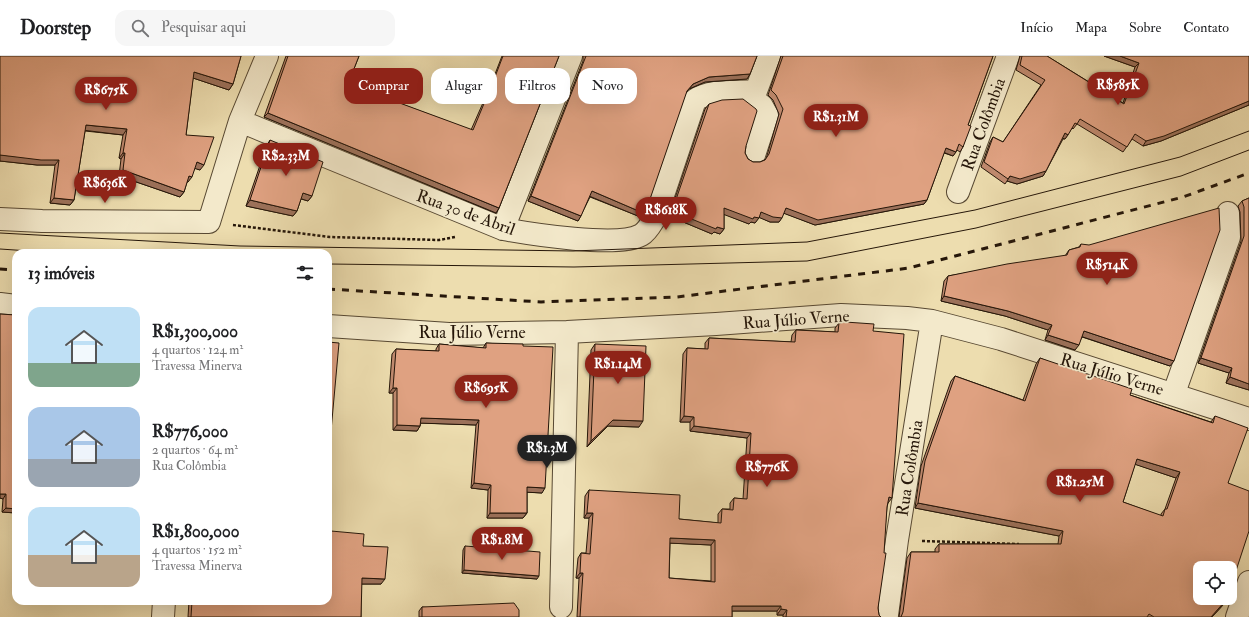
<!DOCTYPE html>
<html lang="pt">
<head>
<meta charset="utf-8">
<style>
	body { margin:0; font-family:"IM FELL Double Pica",serif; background:#f6f6f6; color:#202124; height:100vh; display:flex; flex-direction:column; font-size:15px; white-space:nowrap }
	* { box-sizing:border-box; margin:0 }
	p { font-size:13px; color:#757577 }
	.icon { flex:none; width:22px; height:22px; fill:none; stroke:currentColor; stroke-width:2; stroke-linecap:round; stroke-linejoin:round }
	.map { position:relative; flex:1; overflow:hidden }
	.sheet { position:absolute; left:12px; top:193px; width:320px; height:356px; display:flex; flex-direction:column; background:#fff; border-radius:12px; box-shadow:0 4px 16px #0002 }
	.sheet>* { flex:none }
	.hud { position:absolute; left:344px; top:12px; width:380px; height:36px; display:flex; gap:8px }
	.fabs { position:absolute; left:1193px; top:505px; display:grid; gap:8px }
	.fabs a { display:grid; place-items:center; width:44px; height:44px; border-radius:8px; background:#fff; box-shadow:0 4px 16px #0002; font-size:20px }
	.price { position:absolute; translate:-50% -34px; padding:0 9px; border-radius:14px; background:#8f2418; color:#fff; font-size:13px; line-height:26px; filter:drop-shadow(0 1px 2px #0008) }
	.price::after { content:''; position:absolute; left:50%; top:24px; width:12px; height:9px; margin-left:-6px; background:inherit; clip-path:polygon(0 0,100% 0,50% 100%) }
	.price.selected { background:#222; color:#fff }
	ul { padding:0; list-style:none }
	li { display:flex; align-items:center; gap:12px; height:100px; padding:0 16px }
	li span { display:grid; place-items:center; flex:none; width:112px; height:80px; border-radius:12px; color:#555 }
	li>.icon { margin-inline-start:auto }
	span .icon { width:48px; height:48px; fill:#fffc; stroke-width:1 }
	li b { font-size:17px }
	h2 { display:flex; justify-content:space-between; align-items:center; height:48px; padding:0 16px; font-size:17px }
	.pill { padding:0 14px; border-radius:12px; background:#fff; box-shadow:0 4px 16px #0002; font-size:14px; line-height:36px }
	.pill.selected { background:#8f2418; color:#fff }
	header { display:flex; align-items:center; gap:24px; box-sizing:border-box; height:56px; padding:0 20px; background:#fff; border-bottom:1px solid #e0e0e0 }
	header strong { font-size:19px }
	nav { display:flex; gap:22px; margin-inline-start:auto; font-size:14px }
	.search { width:280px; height:36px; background:#f6f6f6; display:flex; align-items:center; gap:10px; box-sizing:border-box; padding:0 14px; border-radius:12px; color:#757577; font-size:15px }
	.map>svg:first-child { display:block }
</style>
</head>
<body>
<header>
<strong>Doorstep</strong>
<div class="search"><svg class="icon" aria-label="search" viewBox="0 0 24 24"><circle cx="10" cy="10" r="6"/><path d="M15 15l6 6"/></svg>Pesquisar aqui</div>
<nav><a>Início</a><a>Mapa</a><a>Sobre</a><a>Contato</a></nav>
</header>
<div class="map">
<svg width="1249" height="561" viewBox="0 0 1249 561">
	<rect width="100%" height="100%" fill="#edddaf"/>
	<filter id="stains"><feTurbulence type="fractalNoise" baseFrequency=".005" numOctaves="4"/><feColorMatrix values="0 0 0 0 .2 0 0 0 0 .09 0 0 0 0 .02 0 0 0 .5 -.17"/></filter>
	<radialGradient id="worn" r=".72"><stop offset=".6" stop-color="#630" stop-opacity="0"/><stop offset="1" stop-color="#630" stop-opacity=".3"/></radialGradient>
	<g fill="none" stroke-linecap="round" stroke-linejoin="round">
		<defs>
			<path id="minor" d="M744,36l18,14 5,9 -13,40
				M240,65l263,108c28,5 115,19 138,6 7,-4 11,-13 15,-19l39,-116c17,-11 41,-7 61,-9l13,-35
				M958,136l50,-136
				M0,163l42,2 167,1 31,-101 27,-65
				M503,173l68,-173
				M0,248l16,2
				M328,270l121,8 118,-2 149,-8 125,-9 66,3 25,3 69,18 248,80
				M1174,337l55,-156 -1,-24
				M561,551l6,-275
				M887,559l10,-75 35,-219
				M163,561l1,-16
				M1237,561l12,-35"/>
		</defs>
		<use href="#minor" stroke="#574832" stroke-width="24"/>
		<path stroke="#251609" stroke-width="2.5" stroke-dasharray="3 2" stroke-linecap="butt" d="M233,169l97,12 109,3 16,-3
			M922,485l97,3"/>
		<use href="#minor" stroke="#f3e9cb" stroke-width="22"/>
		<path stroke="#251609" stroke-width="1" d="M0,177l240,13 333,5 234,-9 168,-32 205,-53 69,-26
			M0,193l59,4
			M328,208l246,3 233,-6 169,-33 205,-52 68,-26"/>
		<path stroke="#251609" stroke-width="3" stroke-dasharray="7 7" stroke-linecap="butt" d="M0,213l16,1
			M328,233l213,13 136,-5 232,-29 274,-71 66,-24"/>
	</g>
	<path fill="#c08a6f" stroke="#251609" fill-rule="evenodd" d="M241,0l-8,28 -4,6 -36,-12 -7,57 14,35 -5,-2 -7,14h-1l-3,10 -4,5 -61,-21 2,-17 -2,-1 4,-23 -38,-4 -11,69 -4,5 -20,-2 5,-38h-18l-37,-4z
		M286,0h73l-11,28 123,46 19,-43 12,-31h57l-60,152 -3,5 -232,-96z
		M583,0h174l-7,18 -3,5 -42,3 -16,7 -3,3 -40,115 -2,-1 -6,10 -48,-19 -12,24 -50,-20 55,-140z
		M781,0h212l-25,69 -5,22 -3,5 -3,-2 -4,6 -9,-3 -17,47 -3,4 -109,21 -31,-12 -5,9h-9l-11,-5 -4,6 -4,-1 -2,2 -25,-10v15l-4,5 -6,-2 -2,2 -43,-18 36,-107 4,-5 37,42 -1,7 3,6 5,3h7l6,-3 13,-45 -6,-14 -5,-5z
		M1020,0h27l76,47 12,-36 -31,-11h145v49l-88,36 -18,5 -11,-7 -9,13 -46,-28 -4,5 -1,-1 -7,11h-2l-17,32 -3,5 -26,8 -10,-3 -2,3 -24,-17 9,-25 3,-5 10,5 38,-57 -25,-15z
		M270,84l42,56 -4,5 -7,-2 -4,12 -4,5 -47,-10 21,-61z
		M1249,142v192l-23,-7 3,-10 -31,-10 43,-122 -1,-29 -2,-6 4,-5z
		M1081,188l89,122 -88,-29 -7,13 -30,-10 3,-10 -43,-14 -64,-15 3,-20 4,-5 117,-20 4,-6 10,-3z
		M0,258l16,1v198l-14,-1 1,-13 -3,-1z
		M839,267l34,8 15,172 -1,4 -9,101 1,7 2,2h-98v-2h-6v-4h-45v6h-155l2,-39h-3l2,-20 3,-5h5l3,-35h-5l1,-22 4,-6 90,29 39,4v-9l4,-5h8v-6l4,-5 9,1 4,-61 -57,-7v-9h-10l3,-68 4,-6 18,1v-6l4,-5 82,4 1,-7 4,-5 39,2v-4zM670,487l41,2v36l-42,-3z
		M486,287l37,3 19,147 -15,-1v21l-4,5h-36l1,-28 -17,-2 5,-63 -55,-2 -1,3 -3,5 -24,-1v-37h-4l3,-39 4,-5 40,2v-2l3,-5 44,4z
		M595,288l44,83 -31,-1 -21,21 4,-97z
		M1040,302l90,37 81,27 4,-6 13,67 -2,117 -3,5 -11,12h-313l8,-59 4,-6h24v-3l4,-5h119l1,-8 -144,-28 6,-42 30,-85 4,-5 68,24 13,-36zM1135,408l41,14 -11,31 -4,5v2l-38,-14z
		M331,475l32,15 18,38h-20v33h-173l1,-16h139z
		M465,490l72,33 -75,-6 1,-23z
		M422,551l97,10h-100v-6z"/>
	<path fill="#9c715a" stroke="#251609" d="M1104,0h16l19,7 -4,4z
		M194,16l39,12 -4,6 -39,-13z
		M750,18l-3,5 -42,3 -16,7 -6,7 10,-12 16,-7z
		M1249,45v4l-88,36 -18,5 3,-5z
		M268,57l231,95 -3,5 -232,-96z
		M86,69l41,4 -4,6 -41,-5z
		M1065,77l3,2 -3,4 -3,-1z
		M946,92l10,4 -3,4 -10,-4z
		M123,97h2l-4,6 -2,-1z
		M0,99l59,5 -4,5h-18l-37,-4z
		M197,106l7,3 -4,5 -7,-2z
		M123,114l61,22 -4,5 -61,-21z
		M1046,115l-3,5 -26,8 -10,-3 3,-5z
		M189,120l3,1 -4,5 -3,-1z
		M592,135l49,21 -3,4 -49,-20z
		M303,137l9,3 -4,5 -9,-3z
		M531,140l50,20 -3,5 -50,-20z
		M54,142l20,2 -4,5 -20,-2z
		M250,144l47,11 -4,5 -47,-10z
		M646,144l3,2 -3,5 -4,-2z
		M927,144l-3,4 -109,21 -32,-12 3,-5z
		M724,152l35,10 -4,5 -4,-1 -2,2 -29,-11z
		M672,155l45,16 7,2 -4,5 -6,-2 -2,2 -43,-18z
		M761,156l21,6 -3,4h-9l-12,-5z
		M944,240l64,15 44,14 -4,5 -43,-14 -64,-15z
		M1084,275l90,30 -4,5 -90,-30z
		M1048,279l31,10 -4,5 -30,-10z
		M1201,302l31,10 -3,5 -31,-10z
		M1230,321l19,7v6l-23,-7z
		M393,332h4l-4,5h-4z
		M684,360l10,1 -4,5h-10z
		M421,362l58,2 -3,5 -59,-2z
		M613,364l30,1 -4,6 -31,-1 -21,21 4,-6z
		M397,369l23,1 -3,5 -24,-1z
		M694,370l57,7 -4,5 -57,-7z
		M1137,403l43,13 -4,6 -42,-14z
		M474,427l17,2 -3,5 -17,-2z
		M527,431l18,1 -3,5 -19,-1z
		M0,438h6l-3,5 -3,-1z
		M889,441l3,1 -4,5h-3z
		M918,447l145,28 -4,5 -144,-28z
		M6,452l10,1v4l-14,-1z
		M490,457h37l-4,5h-36z
		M587,457h6l-4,5h-5z
		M670,482l45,2 -4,5 -44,-2z
		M464,514l75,6 -2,3 -75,-6z
		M580,517h3l-4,5h-3z
		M362,522l23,1 -4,5h-23z
		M1226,544l-3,5 -11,12h-1z
		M732,550h49l-4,5h-48z
		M781,553l6,1 -4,5h-6z"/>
	<path fill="#dfa181" stroke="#251609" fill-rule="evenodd" d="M0,0h241l-8,28 -39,-12 -8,63 28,2 -10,28 -7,-3 -5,15 -3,-1 -5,16 -61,-22 2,-17h-2l4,-24 -41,-4 -12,75 -20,-2 5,-38h-18l-41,-5z
		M288,0h71l-11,28 125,46 20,-48 10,-26h56l-60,152 -231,-95z
		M586,0h171l-7,18 -41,3 -16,7 -6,7 -38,111 -3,-2 -5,12 -49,-21 -11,25 -50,-20z
		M783,0h210l-25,69 3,1 -8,21 -4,-3 -3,8 -10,-4 -19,52 -109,20 -32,-12 -4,10 -9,-1 -12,-5 -2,6 -5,-1 -1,2 -29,-11v21l-7,-2 -1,2 -44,-18 37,-107 13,-4 21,-1 13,10 1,2 -11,35 -1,7 3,6 5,3h7l5,-2 4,-6 14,-45 -7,-14 -5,-5z
		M1022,0h25l77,48 15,-41 -19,-7h129v45l-85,35 -18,5 -11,-7 -8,13 -47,-28 -3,5 -2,-1 -7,12 -3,-2 -19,38 -26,8 -10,-3 -2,3 -24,-17 9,-25 10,5 42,-62 -25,-15z
		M270,84l53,22 -11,34 -9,-3 -6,18 -47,-11z
		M1249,142v186l-19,-7 2,-9 -31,-10 43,-122v-29l-2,-6z
		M1219,152l1,22 -46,131 -90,-30 -5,14 -31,-10 4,-10 -44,-14 -64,-15 4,-20 59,-12 60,-9 2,-5 11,-3 1,-3 8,1z
		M0,258l16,1v194l-10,-1v-14h-6z
		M845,266l29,2 -1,7 31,3 -12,164 -3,-1 -2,10 -3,46h2l-8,55 1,7 2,2h-95l1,-7 -6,-1v-3h-49v11h-152l3,-44h-3l1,-20 9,1 3,-41h-6l2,-23 91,5 -1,24 42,4 1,-14 11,1 1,-12 13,1 4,-66 -57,-7v-9l-10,-1 3,-68 21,1 1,-11 86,4 1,-12 42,2 1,-9zM670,482l45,2v42l-46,-4z
		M328,286l11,1 -9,99h-2z
		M486,287l37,1v2l30,1 -8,141 -18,-1v26h-37l1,-28 -17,-2 5,-63 -58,-2 -1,8 -23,-1v-37h-4l3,-39 43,2v-7l47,4z
		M595,288l51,2 -3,75 -30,-1 -22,21z
		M1040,302l92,31 -2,6 26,9 57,19 2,-7 33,12 -20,55 21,8v40l-19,58v-21h-30v30h27l-1,2 -15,17h-57l-5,-3 -2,3h-246l2,-5 8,-60h28v-8h122l2,-13 -145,-28 7,-42 30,-85 70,25zM1137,403l43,13 -13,37h-2l-2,7 -40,-14z
		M328,459h3v16l33,3 -1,12 25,1 -3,32 -23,-1 -1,39h-170l1,-16h136z
		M465,490l75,6 -1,24 -75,-6z
		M514,547l5,7v7h-97v-10z"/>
	<g text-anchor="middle" stroke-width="3.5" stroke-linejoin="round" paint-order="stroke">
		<g font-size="17" fill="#251609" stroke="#f3e9cb">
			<text transform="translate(983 68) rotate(-70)" y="6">Rua Colômbia</text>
			<text transform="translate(466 156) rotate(20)" y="6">Rua 30 de Abril</text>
			<text transform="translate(796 263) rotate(-4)" y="6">Rua Júlio Verne</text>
			<text x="472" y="282">Rua Júlio Verne</text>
			<text transform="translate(1112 318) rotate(17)" y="6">Rua Júlio Verne</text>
			<text transform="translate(909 412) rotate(-81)" y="6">Rua Colômbia</text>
		</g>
	</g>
	<rect width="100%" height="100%" filter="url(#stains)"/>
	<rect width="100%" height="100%" fill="url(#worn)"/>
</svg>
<div class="fabs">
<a><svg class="icon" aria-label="locate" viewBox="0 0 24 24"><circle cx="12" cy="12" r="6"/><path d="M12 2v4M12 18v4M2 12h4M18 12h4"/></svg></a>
</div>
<b class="price" style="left:1118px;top:50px">R$585K</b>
<b class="price" style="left:106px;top:55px">R$675K</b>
<b class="price" style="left:836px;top:82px">R$1.31M</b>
<b class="price" style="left:286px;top:121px">R$2.33M</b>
<b class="price" style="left:105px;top:148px">R$636K</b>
<b class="price" style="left:666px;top:175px">R$618K</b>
<b class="price" style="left:1107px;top:230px">R$514K</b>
<b class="price" style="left:618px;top:329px">R$1.14M</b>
<b class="price" style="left:486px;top:353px">R$695K</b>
<b class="price selected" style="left:547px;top:413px">R$1.3M</b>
<b class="price" style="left:767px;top:432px">R$776K</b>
<b class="price" style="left:1080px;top:447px">R$1.25M</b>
<b class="price" style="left:502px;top:505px">R$1.8M</b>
<div class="hud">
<a class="pill selected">Comprar</a>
<a class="pill">Alugar</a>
<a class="pill">Filtros</a>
<a class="pill">Novo</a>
</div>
<section class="sheet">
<h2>13 imóveis<svg class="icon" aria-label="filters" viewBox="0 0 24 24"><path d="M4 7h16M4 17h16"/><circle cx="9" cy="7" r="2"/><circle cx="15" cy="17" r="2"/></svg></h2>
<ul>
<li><span style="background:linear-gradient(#bfe0f5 70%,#7fa58c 0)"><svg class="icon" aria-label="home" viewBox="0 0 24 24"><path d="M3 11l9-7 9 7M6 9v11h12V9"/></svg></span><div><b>R$1,300,000</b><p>4 quartos · 124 m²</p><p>Travessa Minerva</p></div></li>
<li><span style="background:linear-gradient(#a9c7e8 65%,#9aa5b1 0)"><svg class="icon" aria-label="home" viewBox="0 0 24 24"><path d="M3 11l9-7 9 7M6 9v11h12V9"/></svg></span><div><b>R$776,000</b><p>2 quartos · 64 m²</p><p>Rua Colômbia</p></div></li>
<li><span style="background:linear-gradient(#bfe0f5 60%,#b9a48a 0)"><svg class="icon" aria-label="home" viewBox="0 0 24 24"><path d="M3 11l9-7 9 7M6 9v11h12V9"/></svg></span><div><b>R$1,800,000</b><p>4 quartos · 152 m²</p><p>Travessa Minerva</p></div></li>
</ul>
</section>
</div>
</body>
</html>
